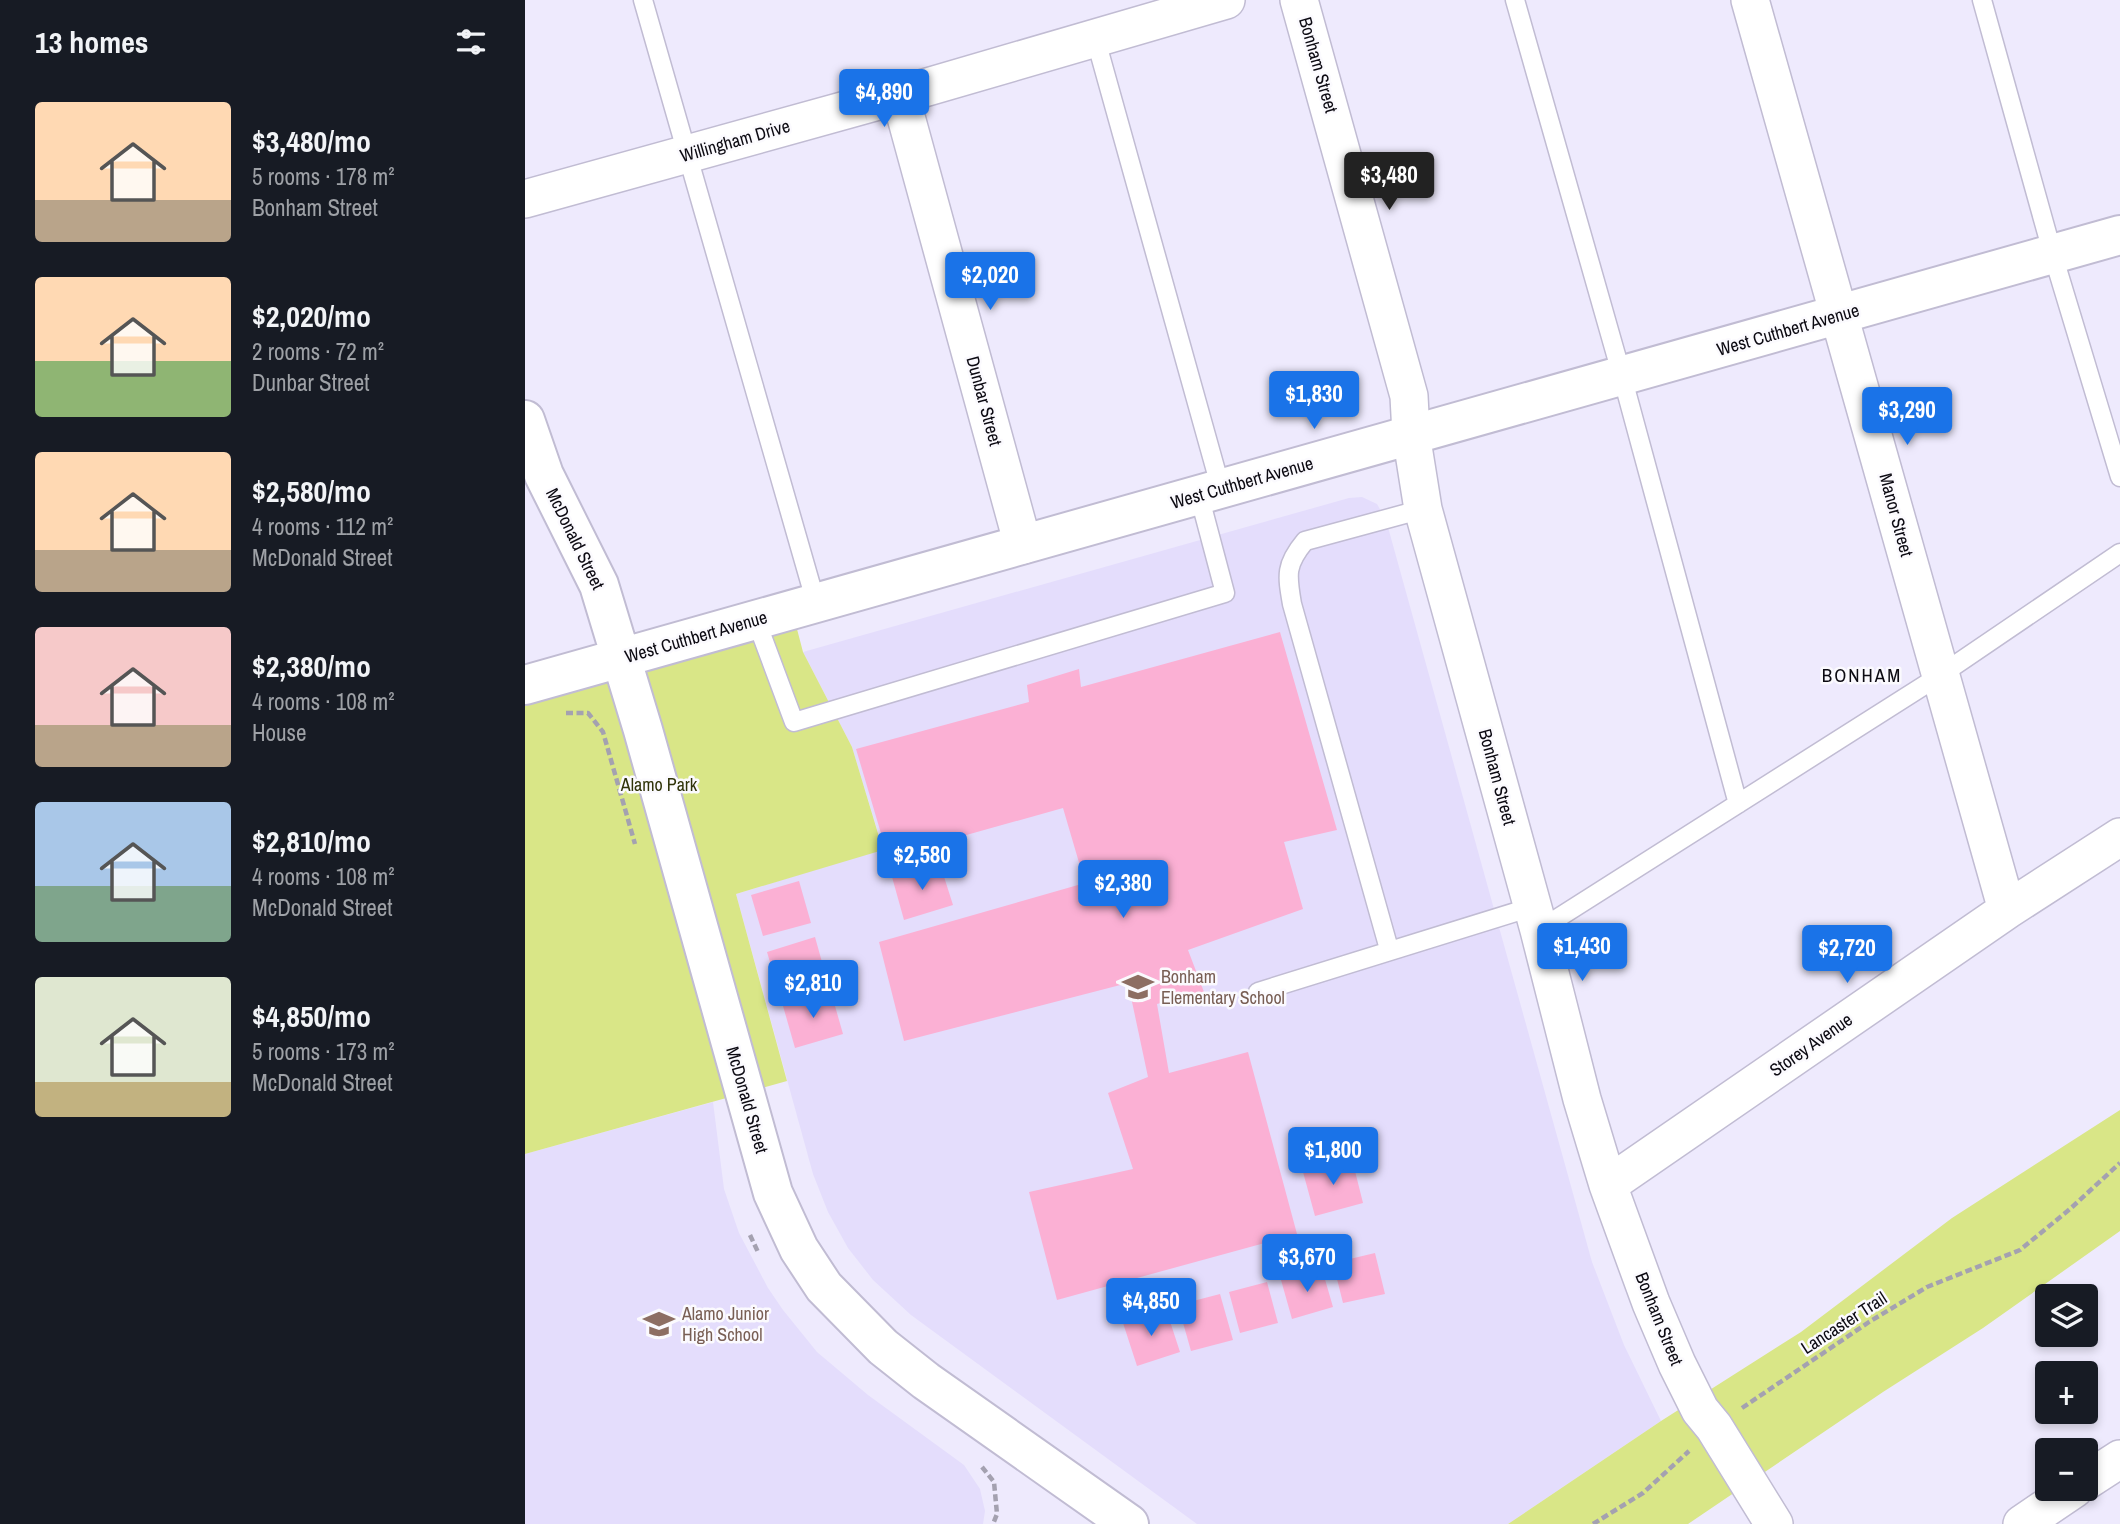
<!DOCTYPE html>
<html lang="en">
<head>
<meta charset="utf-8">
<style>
	body { margin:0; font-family:"Archivo Narrow",sans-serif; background:#242831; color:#f1f3f6; height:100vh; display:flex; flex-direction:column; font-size:26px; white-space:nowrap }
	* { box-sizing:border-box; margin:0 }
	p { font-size:23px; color:#9ea1a6 }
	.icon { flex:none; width:38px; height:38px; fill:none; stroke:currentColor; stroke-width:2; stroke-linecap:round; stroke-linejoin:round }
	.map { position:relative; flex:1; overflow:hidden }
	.panel { display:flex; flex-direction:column; background:#171b24; width:525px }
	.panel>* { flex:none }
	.fabs { position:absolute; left:1510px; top:1284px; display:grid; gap:14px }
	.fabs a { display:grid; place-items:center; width:63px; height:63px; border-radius:7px; background:#171b24; box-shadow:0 4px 10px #0003; font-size:35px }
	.price { position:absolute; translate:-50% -60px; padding:0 16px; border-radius:7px; background:#1a73e8; color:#fff; font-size:23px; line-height:46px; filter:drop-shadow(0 2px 4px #0008) }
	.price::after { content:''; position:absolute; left:50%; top:42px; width:21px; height:16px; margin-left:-10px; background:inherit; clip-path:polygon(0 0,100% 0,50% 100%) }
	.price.current { background:#222; color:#fff }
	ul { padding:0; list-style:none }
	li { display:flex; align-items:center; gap:21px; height:175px; padding:0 35px }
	li span { display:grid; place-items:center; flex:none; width:196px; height:140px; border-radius:7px; color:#555 }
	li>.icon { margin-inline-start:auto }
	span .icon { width:84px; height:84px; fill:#fffc; stroke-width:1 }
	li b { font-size:30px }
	h2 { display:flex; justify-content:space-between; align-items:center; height:84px; padding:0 35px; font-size:30px }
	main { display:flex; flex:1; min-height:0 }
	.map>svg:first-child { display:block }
</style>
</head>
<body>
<main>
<section class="panel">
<h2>13 homes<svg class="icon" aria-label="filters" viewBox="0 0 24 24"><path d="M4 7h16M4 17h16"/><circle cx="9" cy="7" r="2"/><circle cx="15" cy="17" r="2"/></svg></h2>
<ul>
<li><span style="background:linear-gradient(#ffd9b3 70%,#b9a48a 0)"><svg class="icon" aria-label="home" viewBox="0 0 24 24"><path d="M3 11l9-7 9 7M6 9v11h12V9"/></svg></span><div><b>$3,480/mo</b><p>5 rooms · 178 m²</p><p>Bonham Street</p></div></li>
<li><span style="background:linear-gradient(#ffd9b3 60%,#8fb573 0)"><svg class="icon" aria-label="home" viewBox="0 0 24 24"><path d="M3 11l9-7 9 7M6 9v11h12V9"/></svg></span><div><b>$2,020/mo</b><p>2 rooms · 72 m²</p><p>Dunbar Street</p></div></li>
<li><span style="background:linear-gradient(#ffd9b3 70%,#b9a48a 0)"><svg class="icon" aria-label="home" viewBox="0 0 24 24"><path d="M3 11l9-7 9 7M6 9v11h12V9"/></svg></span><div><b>$2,580/mo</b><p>4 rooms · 112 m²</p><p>McDonald Street</p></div></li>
<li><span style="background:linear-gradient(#f6c9c9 70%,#b9a48a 0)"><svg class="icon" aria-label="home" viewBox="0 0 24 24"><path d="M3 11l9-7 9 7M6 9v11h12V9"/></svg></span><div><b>$2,380/mo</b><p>4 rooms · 108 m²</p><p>House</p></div></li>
<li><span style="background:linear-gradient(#a9c7e8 60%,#7fa58c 0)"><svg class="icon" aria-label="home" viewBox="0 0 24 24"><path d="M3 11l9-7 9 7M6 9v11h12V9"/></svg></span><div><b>$2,810/mo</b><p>4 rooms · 108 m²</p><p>McDonald Street</p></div></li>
<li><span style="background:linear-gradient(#dfe7d0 75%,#c2b280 0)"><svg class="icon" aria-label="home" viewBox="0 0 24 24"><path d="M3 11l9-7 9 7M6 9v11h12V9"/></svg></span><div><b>$4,850/mo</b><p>5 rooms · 173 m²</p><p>McDonald Street</p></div></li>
</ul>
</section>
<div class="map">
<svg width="1595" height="1524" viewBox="0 0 1595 1524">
	<rect width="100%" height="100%" fill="#eeeafd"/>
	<path fill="#e4ddfc" d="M837,497l15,7 9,16 206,742 32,83 37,76 -153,103h-311l-286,-209 -38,-35 -25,-32 -20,-36 -15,-38 -77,-280 147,-45 -31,-102 -49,-95 546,-154z
		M188,1102l11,87 15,44 29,55 15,22 34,42 51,43 96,70 16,24 5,22 -2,13h-458v-370z"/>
	<path fill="#d9e687" d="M267,610l11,42 49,95 31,103 -147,44 51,187 -262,73v-469z
		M1595,1110v121l-137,97 -100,64 -195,132h-180l153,-103 140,-89 151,-114z"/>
	<path fill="#fbb0d4" d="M755,632l57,198 -53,12 19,67 -115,41 16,42 -47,12 12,69 79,-21 49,182 -240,66 -28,-108 104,-23 -25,-76 40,-16 -20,-94 -224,58 -25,-99 206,-59 -22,-75 -175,49 -32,-108 173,-47 -2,-17 52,-16 2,18z
		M415,864l13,41 -49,15 -12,-43z
		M274,881l12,42 -48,13 -12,-41z
		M290,937l12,43 -48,13 -12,-41z
		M306,992l12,42 -48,14 -12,-42z
		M827,1159l11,44 -48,13 -12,-44z
		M850,1253l10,41 -42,9 -10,-40z
		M797,1269l11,38 -41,12 -11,-39z
		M742,1282l11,41 -38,10 -11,-41z
		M695,1294l13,46 -42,11 -13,-46z
		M641,1309l14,43 -43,14 -14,-43z"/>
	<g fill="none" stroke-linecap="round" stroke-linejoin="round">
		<defs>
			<path id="service" d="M118,0l173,603
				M990,0l107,376 116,428
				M1457,0l71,255 67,222
				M570,37l126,452
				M231,620l38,102 431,-129 -26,-98
				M1014,930l400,-254 181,-123
				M864,949l-97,-345c-5,-29 -7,-39 13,-63l118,-32
				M733,992l274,-85"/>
			<path id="minor" d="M774,0l110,396 2,38 12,75 116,421 43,169 26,86 43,118 26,61 23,46 14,17 60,97
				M1225,0c87,303 170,607 257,910
				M375,95l123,450
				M0,199l375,-104 326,-95
				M1083,1185l399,-275 113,-73
				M1561,1481l34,-22
				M1497,1524l52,-35"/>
			<path id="tertiary" d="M0,420l19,55 55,110 44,145 130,463 26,56 25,38 59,60 43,34 203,143
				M0,685l1595,-450"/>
		</defs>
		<use href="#service" stroke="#c1bcd3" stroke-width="21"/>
		<use href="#minor" stroke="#c1bcd3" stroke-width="40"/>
		<use href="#tertiary" stroke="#c1bcd3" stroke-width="42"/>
		<path stroke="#a4a1b0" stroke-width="4.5" stroke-dasharray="7 3.5" stroke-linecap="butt" d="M41,713h22l15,19 32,112
			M225,1235l8,17
			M1217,1408l127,-86 58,-35 93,-37 50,-41 50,-46
			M457,1467l12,15 3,32 -4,10
			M1068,1524l50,-31 46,-42"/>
		<use href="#service" stroke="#fff" stroke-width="18"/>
		<use href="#minor" stroke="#fff" stroke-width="37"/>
		<use href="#tertiary" stroke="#fff" stroke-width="38"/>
	</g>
	<defs>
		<symbol id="school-bare" viewBox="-9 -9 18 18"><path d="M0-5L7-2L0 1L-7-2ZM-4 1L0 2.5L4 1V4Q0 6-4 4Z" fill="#8d6e63" stroke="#fbfafe" stroke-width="2.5" paint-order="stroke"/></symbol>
	</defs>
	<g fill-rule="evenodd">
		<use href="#school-bare" x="591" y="965" width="44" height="44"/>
		<use href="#school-bare" x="112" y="1302" width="44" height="44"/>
	</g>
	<g text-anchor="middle" stroke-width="5" stroke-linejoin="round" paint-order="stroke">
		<g font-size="18" fill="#0c0a12" stroke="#fbfafe">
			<text transform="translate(793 65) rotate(74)" y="6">Bonham Street</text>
			<text transform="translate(210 141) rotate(-16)" y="6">Willingham Drive</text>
			<text transform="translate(1263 330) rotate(-16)" y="6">West Cuthbert Avenue</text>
			<text transform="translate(459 401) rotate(75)" y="6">Dunbar Street</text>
			<text transform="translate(717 483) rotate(-16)" y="6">West Cuthbert Avenue</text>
			<text transform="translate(1371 515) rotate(75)" y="6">Manor Street</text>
			<text transform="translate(50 539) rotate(64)" y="6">McDonald Street</text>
			<text transform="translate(171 637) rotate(-16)" y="6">West Cuthbert Avenue</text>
			<text transform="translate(972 777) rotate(75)" y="6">Bonham Street</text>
			<text transform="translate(1286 1045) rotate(-35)" y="6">Storey Avenue</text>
			<text transform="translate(222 1100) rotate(74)" y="6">McDonald Street</text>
			<text transform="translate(1134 1319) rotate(68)" y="6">Bonham Street</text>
			<text transform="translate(1319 1323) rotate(-33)" y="6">Lancaster Trail</text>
		</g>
		<g font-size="18" fill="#30340a" stroke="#fbfafe">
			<text x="134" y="791">Alamo Park</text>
		</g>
		<g font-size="18" fill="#785e54" stroke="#fbfafe" text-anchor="start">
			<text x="636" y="983">Bonham<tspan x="636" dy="21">Elementary School</tspan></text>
			<text x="157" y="1320">Alamo Junior<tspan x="157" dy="21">High School</tspan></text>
		</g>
		<g font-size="19" letter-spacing="2" fill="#0c0a12" stroke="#fbfafe">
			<text x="1337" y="682">BONHAM</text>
		</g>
	</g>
</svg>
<div class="fabs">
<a><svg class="icon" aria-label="layers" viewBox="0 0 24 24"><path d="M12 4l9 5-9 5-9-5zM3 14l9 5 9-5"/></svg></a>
<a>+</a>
<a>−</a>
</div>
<b class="price" style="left:359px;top:129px">$4,890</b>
<b class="price current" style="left:864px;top:212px">$3,480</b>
<b class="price" style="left:465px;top:312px">$2,020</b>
<b class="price" style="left:789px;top:431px">$1,830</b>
<b class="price" style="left:1382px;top:447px">$3,290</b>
<b class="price" style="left:397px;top:892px">$2,580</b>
<b class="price" style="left:598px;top:920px">$2,380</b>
<b class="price" style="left:1057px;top:983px">$1,430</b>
<b class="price" style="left:1322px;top:985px">$2,720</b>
<b class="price" style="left:288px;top:1020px">$2,810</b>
<b class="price" style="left:808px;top:1187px">$1,800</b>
<b class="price" style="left:782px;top:1294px">$3,670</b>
<b class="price" style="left:626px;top:1338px">$4,850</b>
</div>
</main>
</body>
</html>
